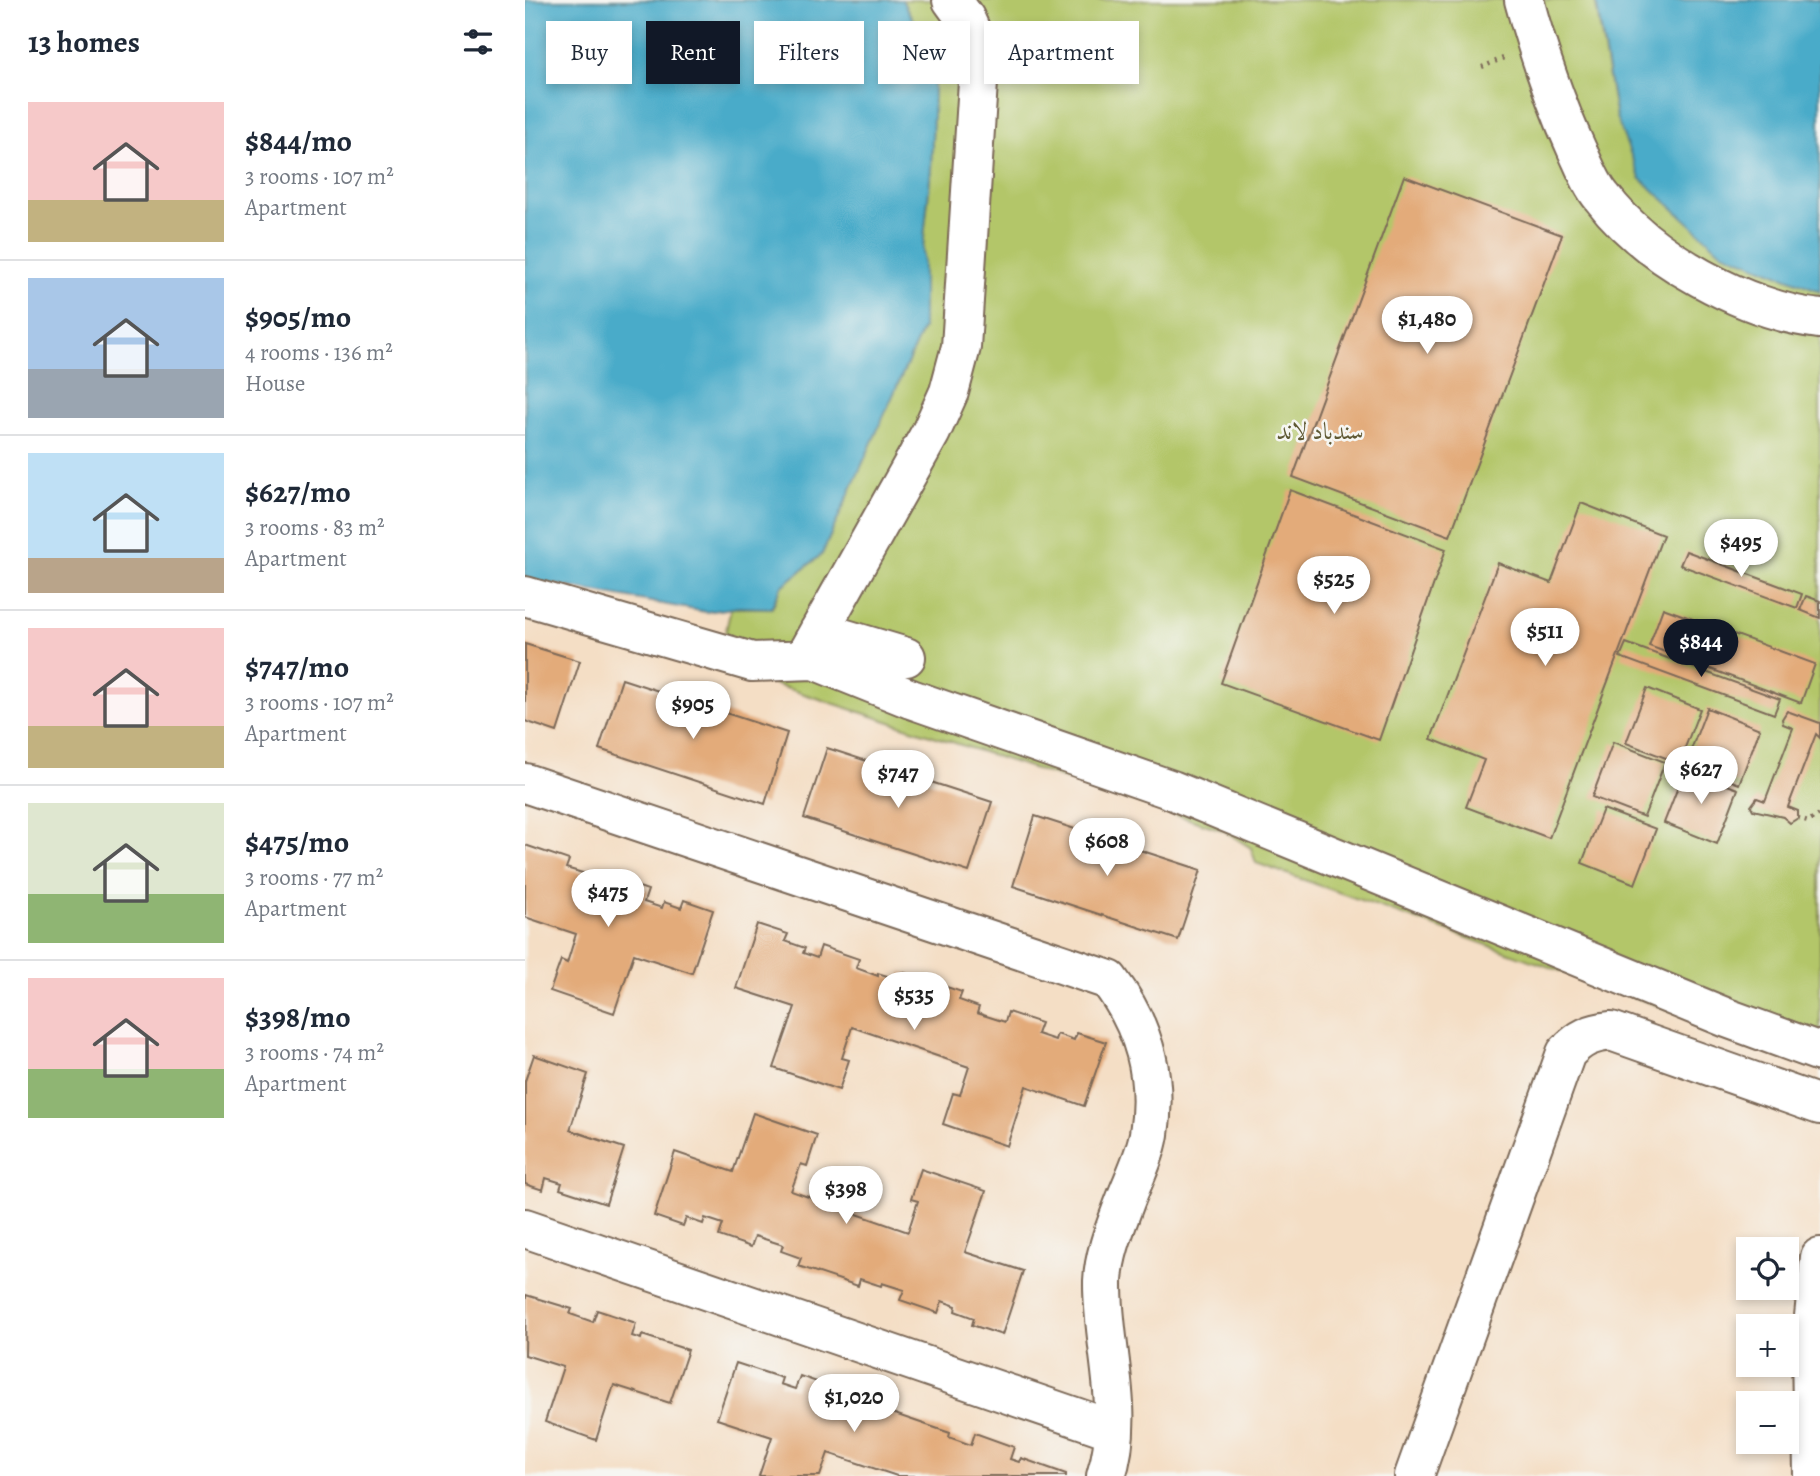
<!DOCTYPE html>
<html lang="en">
<head>
<meta charset="utf-8">
<style>
	body { margin:0; font-family:Alegreya,Amiri,serif; background:#f2f2f3; color:#1f2937; height:100vh; display:flex; flex-direction:column; font-size:26px; white-space:nowrap }
	* { box-sizing:border-box; margin:0 }
	p { font-size:23px; color:#747a83 }
	.icon { flex:none; width:38px; height:38px; fill:none; stroke:currentColor; stroke-width:2; stroke-linecap:round; stroke-linejoin:round }
	.map { position:relative; flex:1; overflow:hidden }
	.sheet { display:flex; flex-direction:column; background:#fff; width:525px }
	.sheet>* { flex:none }
	.top-card { position:absolute; left:21px; top:21px; width:665px; height:63px; display:flex; gap:14px }
	.buttons { position:absolute; left:1211px; top:1237px; display:grid; gap:14px }
	.buttons a { display:grid; place-items:center; width:63px; height:63px; border-radius:0px; background:#fff; box-shadow:0 4px 10px #0003; font-size:35px }
	.price { position:absolute; translate:-50% -60px; padding:0 16px; border-radius:24px; background:#fff; color:#222; font-size:23px; line-height:46px; filter:drop-shadow(0 2px 4px #0008) }
	.price::after { content:''; position:absolute; left:50%; top:42px; width:21px; height:16px; margin-left:-10px; background:inherit; clip-path:polygon(0 0,100% 0,50% 100%) }
	.price.on { background:#111827; color:#fff }
	ul { padding:0; list-style:none }
	li { display:flex; align-items:center; gap:21px; height:175px; padding:0 28px }
	li+li { border-top:2px solid #e0e1e3 }
	li span { display:grid; place-items:center; flex:none; width:196px; height:140px; border-radius:0px; color:#555 }
	li>.icon { margin-inline-start:auto }
	span .icon { width:84px; height:84px; fill:#fffc; stroke-width:1 }
	li b { font-size:30px }
	h2 { display:flex; justify-content:space-between; align-items:center; height:84px; padding:0 28px; font-size:30px }
	.tag { padding:0 24px; border-radius:0px; background:#fff; box-shadow:0 4px 10px #0003; font-size:24px; line-height:63px }
	.tag.on { background:#111827; color:#fff }
	main { display:flex; flex:1; min-height:0 }
	.map>svg:first-child { display:block }
</style>
</head>
<body>
<main>
<section class="sheet">
<h2>13 homes<svg class="icon" aria-label="filters" viewBox="0 0 24 24"><path d="M4 7h16M4 17h16"/><circle cx="9" cy="7" r="2"/><circle cx="15" cy="17" r="2"/></svg></h2>
<ul>
<li><span style="background:linear-gradient(#f6c9c9 70%,#c2b280 0)"><svg class="icon" aria-label="home" viewBox="0 0 24 24"><path d="M3 11l9-7 9 7M6 9v11h12V9"/></svg></span><div><b>$844/mo</b><p>3 rooms · 107 m²</p><p>Apartment</p></div></li>
<li><span style="background:linear-gradient(#a9c7e8 65%,#9aa5b1 0)"><svg class="icon" aria-label="home" viewBox="0 0 24 24"><path d="M3 11l9-7 9 7M6 9v11h12V9"/></svg></span><div><b>$905/mo</b><p>4 rooms · 136 m²</p><p>House</p></div></li>
<li><span style="background:linear-gradient(#bfe0f5 75%,#b9a48a 0)"><svg class="icon" aria-label="home" viewBox="0 0 24 24"><path d="M3 11l9-7 9 7M6 9v11h12V9"/></svg></span><div><b>$627/mo</b><p>3 rooms · 83 m²</p><p>Apartment</p></div></li>
<li><span style="background:linear-gradient(#f6c9c9 70%,#c2b280 0)"><svg class="icon" aria-label="home" viewBox="0 0 24 24"><path d="M3 11l9-7 9 7M6 9v11h12V9"/></svg></span><div><b>$747/mo</b><p>3 rooms · 107 m²</p><p>Apartment</p></div></li>
<li><span style="background:linear-gradient(#dfe7d0 65%,#8fb573 0)"><svg class="icon" aria-label="home" viewBox="0 0 24 24"><path d="M3 11l9-7 9 7M6 9v11h12V9"/></svg></span><div><b>$475/mo</b><p>3 rooms · 77 m²</p><p>Apartment</p></div></li>
<li><span style="background:linear-gradient(#f6c9c9 65%,#8fb573 0)"><svg class="icon" aria-label="home" viewBox="0 0 24 24"><path d="M3 11l9-7 9 7M6 9v11h12V9"/></svg></span><div><b>$398/mo</b><p>3 rooms · 74 m²</p><p>Apartment</p></div></li>
</ul>
</section>
<div class="map">
<svg width="1295" height="1476" viewBox="0 0 1295 1476">
	<rect width="100%" height="100%" fill="#f6f6f2"/>
	<filter id="ink" filterUnits="userSpaceOnUse"><feTurbulence type="fractalNoise" baseFrequency=".0143" numOctaves="2"/><feDisplacementMap in="SourceGraphic" scale="14" xChannelSelector="R" yChannelSelector="G"/><feConvolveMatrix kernelMatrix="1 2 1 2 8 2 1 2 1" color-interpolation-filters="sRGB"/></filter>
	<filter id="wash" filterUnits="userSpaceOnUse"><feTurbulence type="fractalNoise" baseFrequency=".00686" numOctaves="4" result="noise"/><feDisplacementMap in="SourceGraphic" scale="28" xChannelSelector="R" yChannelSelector="G"/><feGaussianBlur stdDeviation="1.57" result="paint"/><feColorMatrix in="noise" values="0 0 0 0 0 0 0 0 0 0 0 0 0 0 0 0 0 1.4 0 .05"/><feComposite in="paint" operator="in"/></filter>
	<g filter="url(#wash)">
		<rect width="100%" height="100%" fill="#f4dec5"/>
		<path fill="#b3c669" stroke="#777844" stroke-width="2" d="M377,0h693l21,117 104,134 100,40v772l-564,-200 -5,-15 -28,-18 -505,-164 13,-58h41l9,-21 41,-33 101,-226v-80l8,-79 4,-109z"/>
		<path fill="#4aabc9" stroke="#426a74" stroke-width="2" d="M0,0h377l33,60 -4,109 -8,79v80l-101,226 -41,33 -10,21 -32,-1 -33,5 -181,-33z
			M1071,0h224v291l-100,-40 -80,-73 -24,-61z"/>
		<g id="blocks">
			<path fill="#e3ab7a" d="M879,176l158,59 -112,301 -157,-59z
				M765,490l156,59 -67,191 -158,-57z
				M1056,503l82,32 -114,303 -83,-31 18,-47 -53,-21 67,-176 53,20z
				M1161,551l116,43 -5,14 -117,-43z
				M1281,596l14,5v17l-20,-8z
				M1138,608l152,56 -14,39 -152,-57z
				M1101,643l154,56 -6,15 -154,-57z
				M0,644l55,17 -23,71 -32,-11z
				M97,679l165,54 -22,71 -166,-55z
				M1122,688l53,21 -21,54 -53,-20z
				M1182,708l53,21 -21,55 -53,-21z
				M1262,711l33,12v15l-4,-4 -28,73 10,4v7l-8,5 -7,-6 -30,-7 -2,-4 6,-8 8,3 28,-73 -10,-4 -1,-5z
				M1088,742l52,20 -21,55 -52,-20z
				M302,748l165,54 -23,70 -165,-54z
				M1160,769l53,20 -21,55 -53,-21z
				M1078,809l53,20 -21,55 -53,-21z
				M510,816l166,54 -23,70 -165,-54z
				M0,845l44,15 -3,8 20,6 -2,6 28,10 4,-11 32,11 -4,12 18,6 2,-6 17,6 3,-8 29,10 -21,63 -58,-19 -20,59 -64,-22 11,-31 6,3 9,-29 -51,-17z
				M232,924l31,10 -3,7 20,7 -2,5 14,5 4,-12 38,13 -3,9 22,8v-3l22,7 2,-8 60,20 -3,8 20,7 -2,6 28,9 3,-10 33,11 -4,11 18,6 2,-6 17,6 3,-7 29,9 -22,64 -58,-20 -19,60 -64,-22 10,-31 7,2 9,-28 -117,-40 -10,31 7,2 -10,30 -65,-22 21,-61 -59,-19z
				M9,1055l54,19 -18,56 54,18 -18,56 -46,-15 2,-6 -16,-5 -3,12 -18,-6v-103z
				M228,1113l64,22 -10,31 -6,-2 -10,27 117,41 10,-31 -7,-2 10,-30 65,22 -21,61 58,19 -21,64 -30,-10 2,-7 -19,-7 1,-5 -14,-5 -4,12 -38,-13 4,-10 -22,-7 -1,3 -21,-7 -2,7 -60,-20 3,-8 -20,-7 2,-6 -28,-9 -4,11 -32,-11 4,-12 -18,-6 -2,6 -17,-6 -3,8 -29,-10 21,-64 58,20z
				M1,1295l46,14 -2,5 23,8 4,-12 39,13 -4,13 9,3 1,-4 46,15 -18,53 -56,-18 -18,55 -51,-18 18,-55 -38,-12z
				M211,1363l46,15 -2,6 15,5 5,-13 34,12 -4,10 22,8 2,-6 96,33 -1,4 22,8 4,-12 39,14 -4,12 9,3 2,-4 45,16v2h-169l-69,-23 -8,23h-61l13,-39 -55,-18z"/>
		</g>
	</g>
	<g filter="url(#ink)">
		<use href="#blocks" fill-opacity="0" stroke="#7c6958" stroke-width="2"/>
		<g fill="none" stroke-linecap="round" stroke-linejoin="round">
			<defs>
				<path id="minor" d="M999,0c14,52 31,102 53,150 7,15 14,34 25,47 45,60 144,114 218,122
					M0,596l227,66 62,-2 97,39 261,91 555,228 93,34
					M294,631l87,26
					M279,658l127,-226 18,-40 12,-45 19,-296 -15,-33 -13,-18
					M0,783l584,197c35,46 49,96 40,154 -4,24 -17,48 -25,70 -9,24 -20,51 -21,77 -1,64 24,133 3,195
					M0,1228l588,202
					M889,1476l152,-423c14,-15 25,-20 45,-22l209,74
					M1288,1476l-2,-130 9,-89"/>
			</defs>
			<use href="#minor" stroke="#7c6958" stroke-width="42"/>
			<path stroke="#7c6958" stroke-width="4.5" stroke-dasharray="2 5" stroke-linecap="butt" d="M957,67l24,-10
				M1273,818l10,3 12,-7"/>
			<use href="#minor" stroke="#fff" stroke-width="38"/>
		</g>
	</g>
	<g text-anchor="middle" stroke-width="5" stroke-linejoin="round" paint-order="stroke">
		<g font-size="24" fill="#5f5934" stroke="#f6f6f2">
			<text x="795" y="439">سندباد لاند</text>
		</g>
	</g>
</svg>
<div class="buttons">
<a><svg class="icon" aria-label="locate" viewBox="0 0 24 24"><circle cx="12" cy="12" r="6"/><path d="M12 2v4M12 18v4M2 12h4M18 12h4"/></svg></a>
<a>+</a>
<a>−</a>
</div>
<b class="price" style="left:902px;top:356px">$1,480</b>
<b class="price" style="left:1216px;top:579px">$495</b>
<b class="price" style="left:809px;top:616px">$525</b>
<b class="price" style="left:1020px;top:668px">$511</b>
<b class="price on" style="left:1176px;top:679px">$844</b>
<b class="price" style="left:168px;top:741px">$905</b>
<b class="price" style="left:1176px;top:806px">$627</b>
<b class="price" style="left:373px;top:810px">$747</b>
<b class="price" style="left:582px;top:878px">$608</b>
<b class="price" style="left:83px;top:929px">$475</b>
<b class="price" style="left:389px;top:1032px">$535</b>
<b class="price" style="left:321px;top:1226px">$398</b>
<b class="price" style="left:329px;top:1434px">$1,020</b>
<div class="top-card">
<a class="tag">Buy</a>
<a class="tag on">Rent</a>
<a class="tag">Filters</a>
<a class="tag">New</a>
<a class="tag">Apartment</a>
</div>
</div>
</main>
</body>
</html>
